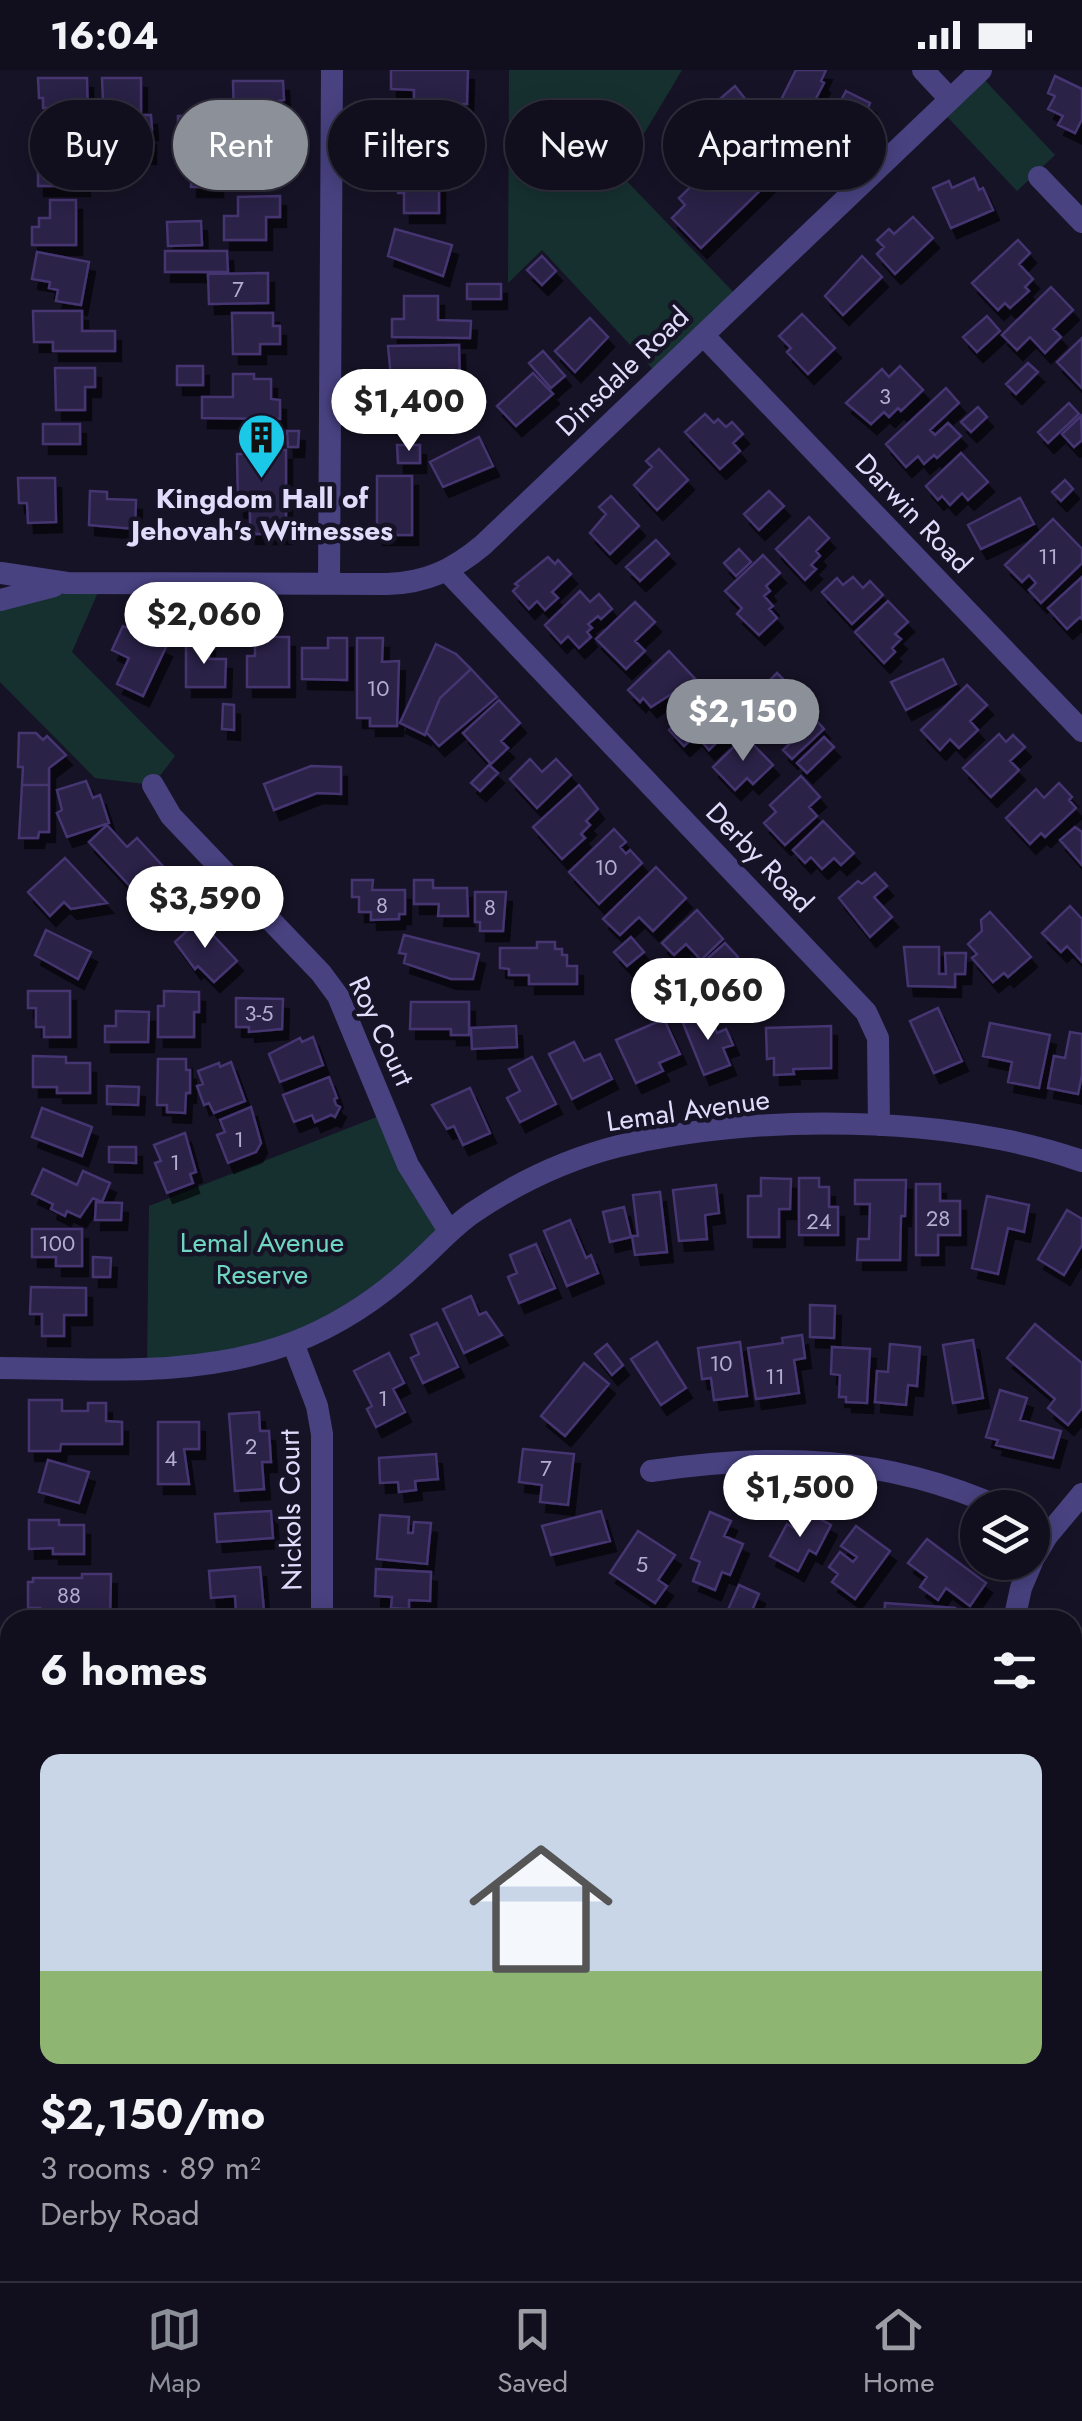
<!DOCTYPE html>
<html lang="en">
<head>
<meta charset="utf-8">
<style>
	body { margin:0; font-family:Jost,sans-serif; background:#1e1c2a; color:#f1f3f6; height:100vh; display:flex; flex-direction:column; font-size:38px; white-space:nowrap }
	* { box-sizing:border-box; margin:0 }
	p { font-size:32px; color:#9c9ca4 }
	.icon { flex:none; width:55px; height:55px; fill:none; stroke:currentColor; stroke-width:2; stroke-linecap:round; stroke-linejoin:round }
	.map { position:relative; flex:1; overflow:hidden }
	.side { position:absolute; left:0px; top:1540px; width:1082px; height:672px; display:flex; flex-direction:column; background:#110e1d; border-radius:30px 30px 0 0; box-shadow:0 5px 25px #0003,0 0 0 2px #302e3b }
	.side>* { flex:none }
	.top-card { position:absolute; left:30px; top:30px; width:1022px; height:90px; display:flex; gap:20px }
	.controls { position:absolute; left:960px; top:1420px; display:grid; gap:20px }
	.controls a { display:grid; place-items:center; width:90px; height:90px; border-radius:50%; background:#110e1d; box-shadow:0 5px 25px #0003,0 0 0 2px #302e3b; font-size:50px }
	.price { position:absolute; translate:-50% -85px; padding:0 22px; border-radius:35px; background:#fff; color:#222; font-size:32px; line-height:65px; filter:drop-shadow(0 2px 5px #0008) }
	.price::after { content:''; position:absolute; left:50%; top:60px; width:30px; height:22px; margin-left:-15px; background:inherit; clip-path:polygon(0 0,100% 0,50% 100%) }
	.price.current { background:#8c9099; color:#fff }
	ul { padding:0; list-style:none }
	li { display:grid; align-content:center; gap:20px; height:530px; padding:0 40px }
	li+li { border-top:2px solid #302e3b }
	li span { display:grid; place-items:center; height:310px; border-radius:20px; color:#555 }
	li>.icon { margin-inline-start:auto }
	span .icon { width:180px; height:180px; fill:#fffc; stroke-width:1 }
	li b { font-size:42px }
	h2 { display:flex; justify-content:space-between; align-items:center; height:120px; padding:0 40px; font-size:42px }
	.pill { padding:0 35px; border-radius:45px; background:#110e1d; box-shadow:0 5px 25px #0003,0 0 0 2px #302e3b; font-size:35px; line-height:90px }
	.pill.current { background:#8c9099; color:#fff }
	.status { display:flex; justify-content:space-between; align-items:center; height:70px; padding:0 50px; background:#110e1d; direction:ltr }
	.status svg { height:28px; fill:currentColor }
	.menu { display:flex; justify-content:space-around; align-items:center; height:140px; border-top:2px solid #302e3b; background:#110e1d; font-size:28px; color:#9c9ca4 }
	.menu a { display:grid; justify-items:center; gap:5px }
	.menu .current { color:#8c9099 }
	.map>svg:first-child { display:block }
</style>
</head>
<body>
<div class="status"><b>16:04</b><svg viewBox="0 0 49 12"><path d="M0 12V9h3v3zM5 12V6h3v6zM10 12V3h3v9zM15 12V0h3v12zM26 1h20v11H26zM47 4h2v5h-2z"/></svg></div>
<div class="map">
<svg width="1082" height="2211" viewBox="0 0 1082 2211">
	<defs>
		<filter id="shadow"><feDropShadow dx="6" dy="10" stdDeviation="0" flood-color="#0009"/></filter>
	</defs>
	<rect width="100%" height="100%" fill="#171327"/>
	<path fill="#163030" d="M509,0h173l-62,104 121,126 -81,77 -118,-127 -34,33z
		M978,3l77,82 -38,36 -77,-82z
		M102,513l-30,69 103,104 -22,29 -58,-7 -95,-96v-82z
		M387,1043l62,118 -134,102 -168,36 2,-163z
		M1073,1860l9,1v106l-9,-1z"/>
	<path fill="#2a2046" stroke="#443570" stroke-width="2.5" filter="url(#shadow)" d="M391,0h77l-1,34 -53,-1v-13l-23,-1z
		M796,0h30l-5,11 3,2 -15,29 -27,-14z
		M1055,6l27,13v30l-7,14 -17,-8 5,-9 -15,-7 7,-13 -7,-3z
		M38,8h49l1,41 -28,1 -1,-12h-16v-10h-4z
		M102,8h39v37h10l1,15h-30v-18h-6v-11h-13z
		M233,11h50l1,19 -6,1v10h-18v9h-26z
		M735,16l11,14 -15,12 -11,-13z
		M846,21l24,12 -21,48 -27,-14z
		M178,46h43v17h-43z
		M442,49l13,29 -33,15h-29v-27h22l10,-4 -1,-5z
		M774,51l13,15 -17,15 -14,-15z
		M95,64l55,1v19l-55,-1z
		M226,68l67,1v23h-21v10h-19v6h-36v9h-26l1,-29h34z
		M740,69l35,37 -74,72 -29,-30 13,-13 -6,-7z
		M790,73l10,11 -14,12 -9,-11z
		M49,75h35v41h-46v-18h11z
		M398,105h41v38h-35v-20h-6z
		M974,108l5,12 4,-2 10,22 -42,18 -18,-40 16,-7 3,7z
		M280,126v21h-14v23h-42v-24h14v-19z
		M50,130h26v45h-44v-18h7v-9h11z
		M913,147l20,21 -38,36 -18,-20 7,-7 -7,-7 12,-11 5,5z
		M201,151l1,24 -34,1 -1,-24z
		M395,159l57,16 -9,31 -55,-20z
		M1018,170l12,13 -11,11 14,15 -8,8 4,4 -19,17 -5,-5 -7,7 -26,-27z
		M165,181h62l1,21h-63z
		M37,182l52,10 -8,43 -25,-4 2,-11 -9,-2 1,-6 -18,-3z
		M542,186l14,15 -14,14 -15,-15z
		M862,186l20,21 -39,38 -18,-19z
		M268,203v30l-59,1 -1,-30z
		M467,214h34v15h-34z
		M1051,217l22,23 -20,19 8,8 -16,16 -15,-16 -13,13 -15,-15z
		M404,226h34v24l33,1 -1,17 -78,-1v-18h12z
		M33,241h49v20h33v20h-62v-9h-19z
		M232,243h41v13h7v18h-20v10h-27z
		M802,244l33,34 -27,26 -21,-22 4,-4 -12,-12z
		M987,246l13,15 -23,21 -14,-15z
		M590,248l18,19 -33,35 -20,-21z
		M1082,268v50l-25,-26z
		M459,275l1,39 -68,4 -4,-42z
		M543,281l22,25 -14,12 -22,-25z
		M1028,293l10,9 -22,22 -10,-10z
		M177,296h26v19h-26z
		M900,296l23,24 -22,21 -3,-3 -9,9 -5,-5 -13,12 -25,-21 36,-34 7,8z
		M55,298h40v19h-10v23h-29z
		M533,303l20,21 -37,32 -19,-20z
		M233,304h21v5h17v20l9,1v19l-78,-1v-21h31z
		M946,318l13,15 -29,27 5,5 13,-12 13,13 -24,22 -3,-3 -10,9 -6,-8 -12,11 -20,-23z
		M1069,333l10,11 -31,29 -10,-11z
		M978,337l9,10 -16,15 -10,-10z
		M705,344l9,9 4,-4 8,8 6,-5 11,12 -10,9 7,8 -20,18 -35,-37z
		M1081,346l1,24 -8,7 -12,-13z
		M43,354h37v20h-37z
		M287,361h12l-1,16h-10z
		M479,367l14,29 -50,21 -13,-25z
		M397,375h23v18h-22z
		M659,379l29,31 -31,30 -23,-25 18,-18 -6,-6z
		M247,380h39v84h-36v-26h-12l-1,-54h10z
		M961,383l27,29 -20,18 -6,-7 -12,12 -8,-9 -4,4 -12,-14z
		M377,406h35v59h-35z
		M18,408h37l1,44 -28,1 -1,-20h-8z
		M1065,410l8,9 -12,12 -9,-9z
		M90,421l17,1v7l29,1 -1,29 -46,-4z
		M769,421l15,15 -25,24 -15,-16z
		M611,426l28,30 -29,28 -20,-21 16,-19 -7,-7z
		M1020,428l14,26 -53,25 -13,-24z
		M809,447l20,21 -13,13 4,5 -9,9 5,4 -11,11 -29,-31z
		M1053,449l29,30v14l-41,40 -12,-13 7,-7 -7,-8 -7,7 -17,-17z
		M656,470l13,14 -29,27 -14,-14z
		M739,479l12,13 -15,14 -12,-13z
		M763,485l17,18 -14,13 4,5 -6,5 9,10 -4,3 8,9 -18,17 -22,-21 5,-6 -17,-17z
		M548,487l7,7 3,-4 13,14 -19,18 6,6 -13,12 -8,-9 -8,8 -16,-18 5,-5 -3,-2z
		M853,507l10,11 7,-7 13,14 -31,29 -30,-32 15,-14 6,7z
		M1082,507v42l-2,-2 -13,12 -19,-21z
		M580,521l10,11 9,-8 13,15 -11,10 -3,-3 -10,8 4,4 -5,4 4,5 -12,11 -11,-12 -7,7 -16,-18z
		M888,531l20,21 -13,12 6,5 -9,9 3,4 -11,11 -29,-31z
		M635,532l20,20 -20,19 10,10 -19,18 -30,-30z
		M123,556l43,21 -23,49 -26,-12 12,-26 -17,-8z
		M255,567h34v50h-42v-31h8z
		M328,568h19v42l-45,-1v-31h26z
		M357,568h26l-1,24 17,-1 -2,65h-27v-8h-13z
		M186,572h23v17h17l-1,28h-39z
		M436,574l20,10 15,15 -31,29 -15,37 -25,-12z
		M669,581l30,32 -16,15 -7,-7 -25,16 -8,-9 -3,4 -12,-12z
		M943,589l13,25 -50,26 -15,-28z
		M471,599l26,28 -58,49 -13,-14 14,-34z
		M777,603l13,13 -20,21 -13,-14z
		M719,612l18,19 -5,4 11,12 -34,33 -13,-15 -12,11 -15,-16z
		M967,615l20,20 -17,16 8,9 -19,18 -9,-9 -10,11 -19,-20z
		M499,630l21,23 -19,18 7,7 -17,16 -28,-31z
		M223,634l11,1v25l-12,-1z
		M815,649l9,10 -32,30 -9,-9z
		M19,663h17l7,7 4,-4 19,19 -17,13v17h-27l1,-18h-5z
		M999,664l7,8 7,-7 12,12 -15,14 9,9 -28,27 -28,-29z
		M745,666l28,29 -20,19 -6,-6 -12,12 -22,-23z
		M824,667l10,10 -27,26 -10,-10z
		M530,689l12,13 14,-13 15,16 -34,33 -27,-29z
		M489,695l9,8 -18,18 -9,-8z
		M311,696l30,1v27l-24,-1 -43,17 -10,-26z
		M801,706l19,21 -11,10 8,9 -32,29 -21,-22 12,-11 -6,-7z
		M86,711l7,17 7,-3 9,28 -42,14 -10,-24 5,-3 -5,-20z
		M1059,713l13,14 -3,3 7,8 -31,29 -4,-4 -11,11 -24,-26 30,-29 8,9z
		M22,715h27v47h-10l-1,6h-19z
		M579,715l19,24 -12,12 4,4 -9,9 4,4 -23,21 -29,-32z
		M823,751l31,32 -13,12 -7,-7 -12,11 -11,-12 -6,6 -12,-13z
		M107,755l20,22 10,-9 33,36 -17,16 -3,-3 -10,10 -51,-55z
		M1075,757l7,5v33l-22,-25z
		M614,759l12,13 -6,5 6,7 4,-4 12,13 -43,41 -30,-32z
		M65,788l42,45 -36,6 -7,-7 -14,14 -22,-24z
		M656,797l30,31 -33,33 -14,-14 -19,18 -17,-16z
		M875,803l12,13 -13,11 18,20 -22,20 -31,-39 19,-17 4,3z
		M352,810h21l-1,10h33v24h-6v5l-28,1v-8h-12v-15h-7z
		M414,810h19v8h34l1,28h-30l1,-12h-25z
		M475,822h31l-3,39h-23v-9h-5z
		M1070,836l12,13v43l-15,-16 -6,6 -19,-19z
		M697,840l26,29 -22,21 -15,-16 -12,11 -12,-12z
		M990,842l41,45 -23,20 -4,-4 -11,9 -21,-24 5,-4 -9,-10 14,-13 -1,-11z
		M199,850l38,41 -23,21 -16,-16 -3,3 -20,-27z
		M46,860l45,22 -13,27 -43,-24z
		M404,865l75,19 -6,25h-22l-47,-16 2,-9 -7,-1z
		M631,867l13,15 -17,14 -13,-14z
		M537,872h18v7h7v6h5v11h10v18h-48v-9h-20v-6l-9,-1v-20h37z
		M725,873l13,14 -17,16 -13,-15z
		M904,877h35v27h7l-1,-21h21l-1,21h-10v13l-47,-1z
		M28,921h42v46h-26v-10h-8v-19h-8z
		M164,921l35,1v20h-5v25h-36v-31h6z
		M236,928l47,1 -1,30 -33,3v-5h-13z
		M411,932h58v33h-18v-6h-41z
		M938,938l24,53 -28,12 -24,-52z
		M116,941l33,1 -1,30h-43v-16h11z
		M709,942l8,21 9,-4 7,16 -10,3 7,17 -26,10 -21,-52z
		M664,949l16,35 -21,9 4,8 -27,12 -20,-43z
		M990,953l60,12 -11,53 -31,-6 4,-20 -29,-6z
		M516,956l1,21 -45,2 -1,-21z
		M831,956v42l-38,1 1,5 -20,1v-17l-7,1 -1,-31z
		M1070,962l12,2v41l-4,19 -30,-6 6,-32 11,2z
		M313,967l10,28 -43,17 -11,-28 31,-16 2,4z
		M574,972l10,19 16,-7 12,25 -40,20 -23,-45z
		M33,986l33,1v6h24v30h-33v-6h-24z
		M532,987l24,47 -36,18 -13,-24 13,-7 -11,-22z
		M158,989h28v11h4v23h-4l-1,20 -18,-1v-7h-10z
		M231,992l14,39 -31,12 -5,-10 -5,2 -7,-19 6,-2 -5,-13 21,-8 1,4z
		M329,1007l8,21 -3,1 2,6 4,2 -5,10 -4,-2 -16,7 -3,-7 -18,7 -11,-27z
		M107,1016l32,1 -1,18 -31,-1z
		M470,1018l20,45 -27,12 -9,-19 -7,3 -15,-24z
		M251,1037l10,36 -5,9 -28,11 -11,-28 8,-3 -5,-12z
		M42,1038l50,19 -10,29 -50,-19z
		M185,1063l11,39 -6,2 3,9 -26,10 -12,-30 6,-2 -7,-16z
		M109,1077h27v16l-27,-1z
		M43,1099l34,16 6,-14 27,12 -8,19 -9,-4 -13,19 -13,-6 -2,5 -14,-7 2,-5 -21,-10z
		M761,1108l30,1 -1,30h-11v28h-31v-41h13z
		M799,1108h20v9h10v20h9v28h-39z
		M855,1110h51l-1,36h-4l-1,44h-43l1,-21h11l1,-35h-15z
		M916,1114h24v17h20v34h-22v20h-22z
		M716,1115l3,28 -14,2 2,24 -28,2 -6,-51z
		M660,1122l7,60 -32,3 -3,-19h6l-5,-41z
		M987,1126l42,9 -5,27 -16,-4 -10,46 -26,-6z
		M96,1132l26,1 -1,17h-26z
		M624,1137l7,30 -21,5 -7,-30z
		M1067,1140l15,9v26l-18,30 -26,-16z
		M570,1150l16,38 5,-3 7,18 -31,13 -23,-55z
		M32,1159h50v37h-26v-9h-24z
		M536,1174l19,44 -36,15 -11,-26 9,-4 -7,-18z
		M93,1187l18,1 -1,19h-17z
		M31,1217l55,1v27h-22v21h-22v-22h-12z
		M471,1226l8,19 7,-3 16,23 -38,18 -21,-44z
		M810,1235l25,1 -1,32 -24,-1z
		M437,1253l21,44 -35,16 -12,-25 8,-4 -8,-19z
		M1035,1254l47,39v45l-14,17 -20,-17 7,-9 -48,-41z
		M802,1265l3,23 -11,2 5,33 -43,6 -8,-51 35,-5 -1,-5z
		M973,1270l10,58 -30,5 -10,-58z
		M657,1272l29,46 -25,17 -30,-46z
		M740,1272l7,54 -33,4 -3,-22 -9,1 -4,-31z
		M607,1274l16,21 -11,10 -17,-21z
		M890,1274l30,3 -3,39 -9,-1 -2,20 -31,-3 2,-31 11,1z
		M832,1277l38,2 -3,54 -21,-1v-5h-7l1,-22 -9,-1z
		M389,1283l15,30 -11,6 12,23 -29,15 -9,-18 5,-3 -18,-35z
		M584,1293l25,21 -44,52 -24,-20z
		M1000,1320l27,8 -7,22 41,11 -8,27 -57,-13 2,-5 -12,-3z
		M29,1330h33v11h26v-8h18v18l16,1v22h-61l-1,7h-31z
		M259,1342l1,19h9l2,31h-9l2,27 -29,2 -6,-77z
		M158,1352h41v27h-15l5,35h-31z
		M523,1379l51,5 -6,51 -28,-3 2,-17 -23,-3z
		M436,1384l2,25 -23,2 1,9 -17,2 -1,-10 -18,1 -1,-25z
		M48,1390l41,12 -10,31 -40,-11z
		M803,1440l28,15 -15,29 -7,-4 -11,21 -28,-15 17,-32 7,4z
		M271,1441l2,27 -56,4 -2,-28z
		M601,1441l9,30 -59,14 -9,-29z
		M710,1442l21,9 -7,15 19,8 -13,31 -8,-3 -7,18 -22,-9 7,-19 -9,-4z
		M380,1445l29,2 -1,16h5l1,-11 17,1 -4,41 -50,-5z
		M29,1450h30v5h25v29h-31v-6l-24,1z
		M856,1456l34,25 -35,48 -23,-17 6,-8 -9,-7 11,-15 13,10 4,-5 -16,-11z
		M638,1461l37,24 -17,25 9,6 -12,17 -45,-30z
		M927,1469l59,44 -16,23 -24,-18 -8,12 -18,-13 7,-10 -19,-14z
		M260,1497l4,44 -28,2 -1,-17 -24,2 -2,-27z
		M376,1499l55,3 -1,29 -21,-1v9l-18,-1 1,-11 -17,-1z
		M82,1504h29l-1,46h-70v-12h-12v-26h5v-4h49z
		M739,1515l20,9 -11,26 -21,-8z
		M885,1533l70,5 -1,12h-70z
		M1082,2085v29l-10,-6v-7z
		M24,2202h31v9h-36l5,-2z
		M79,2202h26v9h-26z
		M250,2202h48v9h-49z
		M435,2202h35v9h-35z
		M572,2202h46v9h-46z
		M720,2202h44v9h-44z
		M917,2202h44v9h-44z"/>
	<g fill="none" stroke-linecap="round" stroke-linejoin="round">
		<path stroke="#484281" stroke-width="11" d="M377,2211v-9"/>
		<path stroke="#484281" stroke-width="22" d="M923,0l27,29
			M1039,107l43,45
			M703,265l379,396
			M448,502l418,440 12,26 1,87
			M1,503l66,10 320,1c39,-1 66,-14 96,-39l498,-475
			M329,514l3,-514
			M0,530l54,-14
			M153,715l18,31 150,157 17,23 70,169 41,66
			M293,1273l24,63 5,28v186
			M0,1298c98,1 198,10 292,-25 47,-18 90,-47 126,-81 19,-17 35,-36 56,-50 43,-29 94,-53 145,-66 134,-33 332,-31 463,15
			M651,1401c126,-18 232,-16 351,37
			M1032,1491l15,-25 35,-42
			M1014,1550l7,-32 11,-26
			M669,2211v-9
			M1017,2211l1,-9"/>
	</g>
	<defs>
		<symbol id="building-pin" viewBox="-11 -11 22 30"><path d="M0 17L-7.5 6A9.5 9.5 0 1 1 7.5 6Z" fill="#1bc8e8" stroke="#171327"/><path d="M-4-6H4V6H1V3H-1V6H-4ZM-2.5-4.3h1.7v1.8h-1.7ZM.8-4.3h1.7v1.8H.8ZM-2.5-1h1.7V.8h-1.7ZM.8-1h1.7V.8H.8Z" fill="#111"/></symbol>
	</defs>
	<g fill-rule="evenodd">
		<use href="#building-pin" x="234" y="340" width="55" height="75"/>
	</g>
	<g text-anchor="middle" stroke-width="9" stroke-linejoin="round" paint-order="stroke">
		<g font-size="22" fill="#b3adce">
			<text x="238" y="227">7</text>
			<text x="885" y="334">3</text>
			<text x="1048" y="494">11</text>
			<text x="378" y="626">10</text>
			<text x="606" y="805">10</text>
			<text x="382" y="843">8</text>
			<text x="490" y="845">8</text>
			<text x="259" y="951">3-5</text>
			<text x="239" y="1077">1</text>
			<text x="175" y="1100">1</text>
			<text x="938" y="1156">28</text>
			<text x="819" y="1159">24</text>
			<text x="57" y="1181">100</text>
			<text x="721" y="1301">10</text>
			<text x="775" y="1314">11</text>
			<text x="383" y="1336">1</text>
			<text x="251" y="1384">2</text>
			<text x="171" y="1396">4</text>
			<text x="546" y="1406">7</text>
			<text x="642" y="1502">5</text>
			<text x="69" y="1533">88</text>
		</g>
		<g font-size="28" fill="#e1dcfc" stroke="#171327">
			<text transform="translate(622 301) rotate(-44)" y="10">Dinsdale Road</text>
			<text transform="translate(914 443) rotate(46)" y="10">Darwin Road</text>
			<text transform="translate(760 787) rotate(46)" y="10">Derby Road</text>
			<text transform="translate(382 961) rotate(65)" y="10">Roy Court</text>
			<text transform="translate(688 1040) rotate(-8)" y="10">Lemal Avenue</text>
			<text transform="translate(290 1440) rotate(-91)" y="10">Nickols Court</text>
		</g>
		<g font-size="28" font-weight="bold" fill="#e1dcfc" stroke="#171327">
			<text x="262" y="438">Kingdom Hall of<tspan x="262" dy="32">Jehovah's Witnesses</tspan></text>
		</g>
		<g font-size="28" fill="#6ed5c1" stroke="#171327">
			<text x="262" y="1182">Lemal Avenue<tspan x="262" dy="32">Reserve</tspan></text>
		</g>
	</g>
</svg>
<div class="controls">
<a><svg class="icon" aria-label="layers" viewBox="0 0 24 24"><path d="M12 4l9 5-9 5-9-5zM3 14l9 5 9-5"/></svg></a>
</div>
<b class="price" style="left:409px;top:384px">$1,400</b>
<b class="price" style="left:204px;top:597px">$2,060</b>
<b class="price current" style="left:743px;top:694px">$2,150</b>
<b class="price" style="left:205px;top:881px">$3,590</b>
<b class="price" style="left:708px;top:973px">$1,060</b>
<b class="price" style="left:800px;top:1470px">$1,500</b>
<div class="top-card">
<a class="pill">Buy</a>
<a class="pill current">Rent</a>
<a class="pill">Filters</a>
<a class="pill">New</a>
<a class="pill">Apartment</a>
</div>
<section class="side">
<h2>6 homes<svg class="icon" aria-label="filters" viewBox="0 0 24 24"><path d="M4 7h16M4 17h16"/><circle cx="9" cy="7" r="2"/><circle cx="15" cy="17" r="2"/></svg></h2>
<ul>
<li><span style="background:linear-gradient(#c9d6e8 70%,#8fb573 0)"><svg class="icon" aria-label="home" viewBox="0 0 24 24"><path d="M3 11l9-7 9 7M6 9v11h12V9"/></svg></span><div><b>$2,150/mo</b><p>3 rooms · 89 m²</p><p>Derby Road</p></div></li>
</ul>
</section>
</div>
<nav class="menu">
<a class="current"><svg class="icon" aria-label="map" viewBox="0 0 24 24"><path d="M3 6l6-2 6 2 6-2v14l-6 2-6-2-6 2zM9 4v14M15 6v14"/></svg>Map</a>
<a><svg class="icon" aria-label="saved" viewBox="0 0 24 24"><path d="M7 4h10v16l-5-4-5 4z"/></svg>Saved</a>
<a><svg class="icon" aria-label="home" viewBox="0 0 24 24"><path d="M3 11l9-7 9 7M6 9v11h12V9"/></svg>Home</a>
</nav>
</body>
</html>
